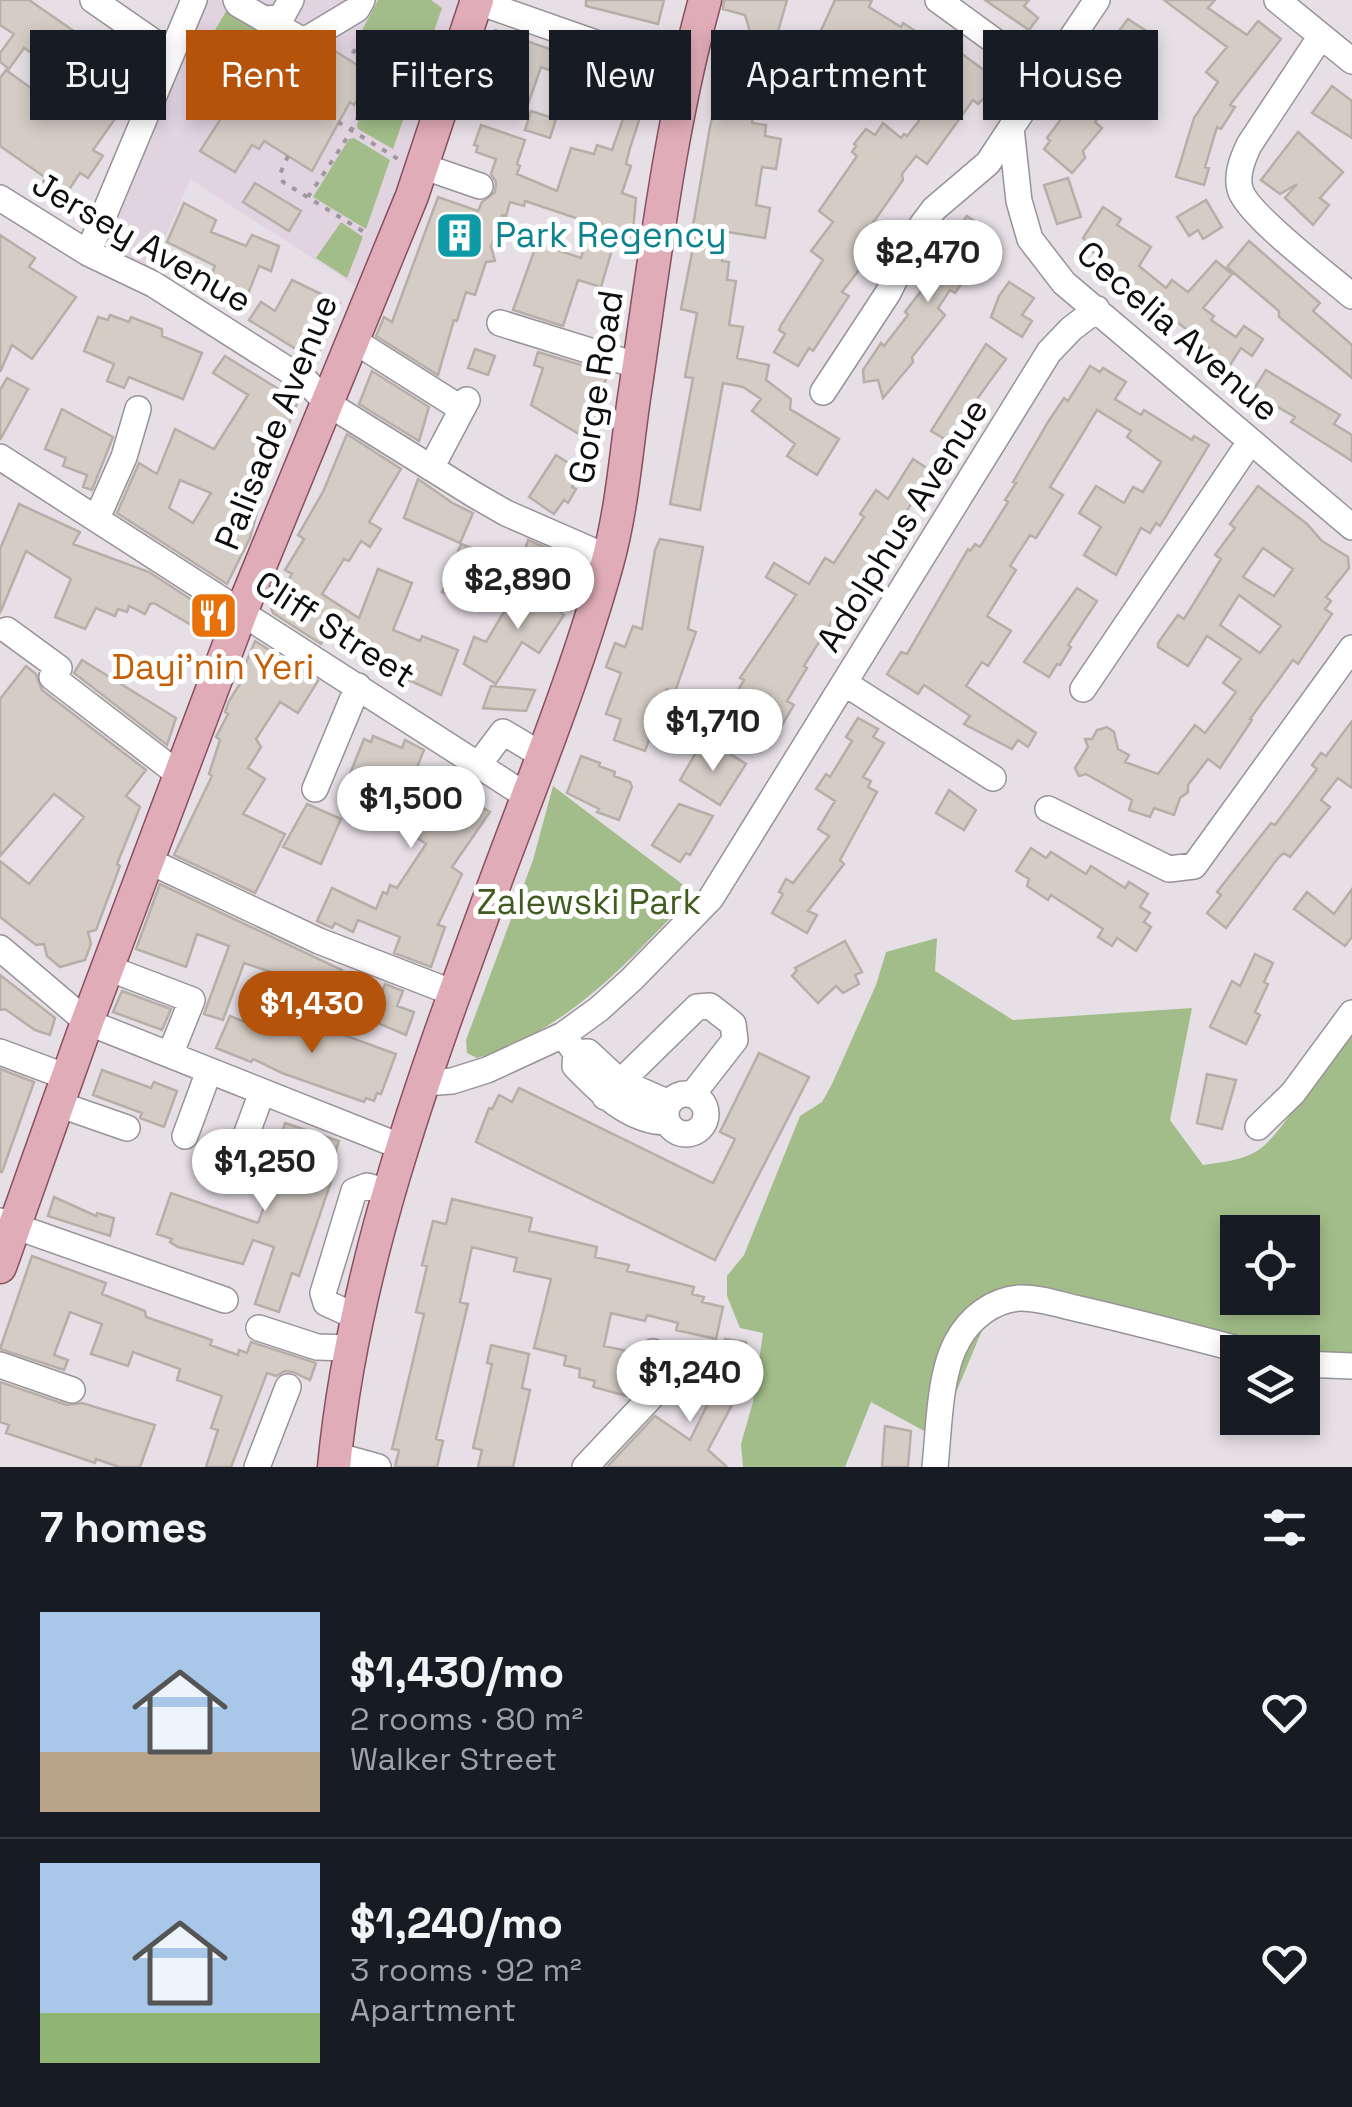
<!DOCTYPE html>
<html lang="en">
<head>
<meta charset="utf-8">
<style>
	body { margin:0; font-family:"Space Grotesk",sans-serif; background:#242831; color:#f1f3f6; height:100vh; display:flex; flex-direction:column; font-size:38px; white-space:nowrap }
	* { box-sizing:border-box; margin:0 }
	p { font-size:32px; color:#9ea1a6 }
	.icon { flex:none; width:55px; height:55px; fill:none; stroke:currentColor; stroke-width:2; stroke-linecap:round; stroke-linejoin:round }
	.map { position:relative; height:1467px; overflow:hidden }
	.panel { display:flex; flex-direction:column; background:#171b24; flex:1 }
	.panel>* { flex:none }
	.top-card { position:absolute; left:30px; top:30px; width:1292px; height:90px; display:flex; gap:20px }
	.buttons { position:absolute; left:1220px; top:1215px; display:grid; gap:20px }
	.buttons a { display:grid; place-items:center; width:100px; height:100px; border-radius:0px; background:#171b24; box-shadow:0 5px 15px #0003; font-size:50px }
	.price { position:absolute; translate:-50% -85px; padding:0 22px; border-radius:35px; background:#fff; color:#222; font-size:32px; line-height:65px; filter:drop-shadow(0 2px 5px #0008) }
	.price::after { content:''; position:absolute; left:50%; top:60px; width:30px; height:22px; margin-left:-15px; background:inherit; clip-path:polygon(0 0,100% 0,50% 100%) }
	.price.on { background:#b45309; color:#fff }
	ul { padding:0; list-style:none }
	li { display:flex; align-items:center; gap:30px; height:250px; padding:0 40px }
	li+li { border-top:2px solid #363941 }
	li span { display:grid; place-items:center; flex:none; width:280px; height:200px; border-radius:0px; color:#555 }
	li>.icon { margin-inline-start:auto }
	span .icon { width:120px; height:120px; fill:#fffc; stroke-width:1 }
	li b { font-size:42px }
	h2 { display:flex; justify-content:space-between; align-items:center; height:120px; padding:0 40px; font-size:42px }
	.tag { padding:0 35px; border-radius:0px; background:#171b24; box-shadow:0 5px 15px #0003; font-size:35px; line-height:90px }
	.tag.on { background:#b45309; color:#fff }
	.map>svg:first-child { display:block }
</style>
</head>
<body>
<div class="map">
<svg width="1352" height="1467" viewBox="0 0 1352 1467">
	<rect width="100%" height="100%" fill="#e6dfe6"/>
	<path fill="#e1d3e0" d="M194,0h279l-102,296 -181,-117 -43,102 -59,-28z"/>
	<path fill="#a2bd89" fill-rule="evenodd" d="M378,0h53l11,8 -49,141 -35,-20 -1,-4c9,-25 23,-49 20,-76l-18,-13z
		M228,8l72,43 -29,49 -72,-43z
		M354,138l36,22 -24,69 -53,-32 36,-58z
		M341,222l22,15 -16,41 -31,-20z
		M553,786l141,107c-65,68 -125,137 -217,165l-10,-5 -1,-13 67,-180z
		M937,938l-2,33 78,49 179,-12 -22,112 33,45c18,-3 38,-4 54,-14 31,-20 74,-104 95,-138v351l-50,-12h-53l-253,-55 -59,141 -66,-36 -26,65h-102l-2,-23 12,-42 10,-69 -23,-5 -13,-32v-20l17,-21 56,-139 22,-14 10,-18 44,-99 10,-33zM1238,1232h64v66h-64z"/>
	<path fill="#d4ccc5" stroke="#b6afa8" stroke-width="2.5" fill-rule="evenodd" d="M0,0h29l65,45 3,-3 7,5 3,-3 24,17 -14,20 -11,-7 -16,23 27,19 -24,34 10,6 -15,22 -8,-5 -18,27 -21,-15 5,-7 -46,-32v-68l6,-8 29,21 17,-24 -28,-19 -15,21 -9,-7v-9l14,-19 -14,-9z
		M586,0h78l-6,24 -72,-18z
		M724,0h63l-13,45 -6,-1 -16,79 14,2 -1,11 16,3 -5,30 -14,-2 -6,38 14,3 -5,30 -38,-6 -5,29 7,1 -2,18 9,1 -7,44 14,2 -6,31 32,7 -3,15 25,19 -1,10 49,30 -22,36 -30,-19 8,-12 -43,-33 9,-12 -18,-12 -20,-4 -23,127 -30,-6 23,-126 -8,-1 12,-64 -16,-4 16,-82 -4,-1 17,-99 20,-86 24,4 -9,-30 -22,-6z
		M835,0h37l-3,7 32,20 2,-4 14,9 -30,46 -29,-18 2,-3 -43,-18z
		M985,0h44l-5,6 14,12 -9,12z
		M1164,0h51l-7,8 39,27 11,-14 23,18 -51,66 5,2 -14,22 -4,-2 -12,40 4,1 -5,17 -28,-8 18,-59 24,-36 -12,-10 21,-25z
		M1128,19l17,11 -4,5 5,3 -27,48 -23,27 4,3 -5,6 7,6 -19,23 2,7 -13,15 -28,-24 6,-8 -3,-3 41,-55 -5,-4z
		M495,30l72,25 -7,19 -19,-7 -15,43 -53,-17z
		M327,46l46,29 -19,30 -4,-3 -38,69 -48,-30 -5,8 -7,-4 -17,27 -35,-21 36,-56 31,19 7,-10 7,4 22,-36 -5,-3 7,-12z
		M958,51l42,31 -22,22 -5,-4 -46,64 -11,-8 -14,18 1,6 -47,67 13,10 -27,35 7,4 -36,55 -4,-3 -11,18 -24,-14 11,-18 -6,-4 2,-5 42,-65 -12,-9 22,-29 -14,-11 38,-55 -5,-4 4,-6 -2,-2 12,-15 9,6 8,-12 18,15 3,-4 3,2 42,-54 -10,-6z
		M582,67l63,21 -2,6 4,2 -17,52 -4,16 5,2 -9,27 14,5 -4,43 -16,-5 -15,51 -23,-7 -15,46 -50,-16 24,-67 44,15 10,-35 -66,-22 -1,5 -14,-4 -4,14 -4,-1 -11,32 4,14 -9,1 -11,33 -9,-3 -9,29 -3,-1 -16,55 -62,-39 8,-19 8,5 46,-125 40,14 4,-9 13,-10 1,-10 -5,-8 5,-15 -20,-7 2,-6 -4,-1 7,-20 44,15 -8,24 3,2 -3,8 40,17 14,-43 23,6 3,-9 15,5 11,-31 -52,-18z
		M1332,86l20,15v37l-40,-25z
		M531,111l25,8 -6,19 -25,-8z
		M1298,132l45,40 -23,26 9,7 -16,20 -28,-27 12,-14 -17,10 -19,-14z
		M1068,178l13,39 -24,7 -13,-39z
		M255,183l46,28 -12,20 -46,-29z
		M1206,200l16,27 -19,12 -5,-9 -9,6 -12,-19z
		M184,203l32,17 -5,12 35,14 6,-11 27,11 -8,25 -12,-5 -15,38 -18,-7 -3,6 -18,-13 10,-24 -48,-24z
		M1103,207l18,12 -4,6 34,22 -12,19 27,22 6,-8 16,12 28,-31 16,13 -29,34 11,8 -3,4 25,17 8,-11 19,13 -11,17 -11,-8 -11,17 -76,-62 -47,-33 4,-6 -21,-14 2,-2 -9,-10z
		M967,216l27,20 -39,57 -5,-3 -12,18 7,7 -33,42 1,5 -30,36 -5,-18 -14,2 -1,-12 18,-27 3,3 24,-31 -3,-3 26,-34 -6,-5z
		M0,235l35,23 -6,9 47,30 -44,62 -20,-14 -12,27z
		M1249,241l71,62 -7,8 39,34v33l-73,-61v-6l-52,-44z
		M292,280l48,23 -25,58 -66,-41 12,-18 14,9z
		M1009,282l25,16 -12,17 10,6 -10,16 -31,-20 8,-21z
		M110,315l19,7 2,-5 31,12v7l40,17 -19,46 -54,-22 -5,11 -17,-7 7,-17 -30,-13 14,-34 10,3z
		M986,344l20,15 -29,40 6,3 -29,42 -23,-13z
		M475,349l20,7 -7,19 -20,-7z
		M538,352l70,21 -8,24 4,2 -7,46 -66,-40 12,-37 -9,-3z
		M225,356l73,45 -33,81 -15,56 -23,46 -110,-71 22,-50 18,11 18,-45 39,20 34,-54 -35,-22zM180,480l31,13 -18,30 -24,-15z
		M1090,366l10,6 3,-4 23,14 -11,17 26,16 3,-5 48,30 2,-4 15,9 -49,81 -4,-3 -6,10 -9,-5 -25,47 -32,-20 17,-28 -22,-14 17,-27 28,17 9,-16 10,5 18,-30 -34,-25 4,-6 -34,-21 -47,77 13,8 -27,43 -6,-3 -20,31 6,4 -29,46 24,15 -23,35 -6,-4 -16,24 70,47 -8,14 -10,-7 -6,9 -48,-25 6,-8 -46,-31 -6,9 -31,-20 14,-22 6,2 61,-105 2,2 5,-7 5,3 28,-45 -3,-2 11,-17 -3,-1 35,-60 16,-24 4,3z
		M1266,370l74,45 -6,9 18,11v26l-61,-39 4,-5 -43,-25z
		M372,371l57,36 -10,34 -60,-37z
		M7,378l21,11 -28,51v-50z
		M62,409l51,28 -21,53 -9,-3 4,-12 -24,-9 3,-8 -21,-9z
		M347,434l54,35 -32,53 12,7 -11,18 -9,-6 -12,20 -5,-2 -22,35 37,24 19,-49 34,14 -19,47 27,11 2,-5 36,14 -17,45 -56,-26 4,-12 -25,-10 1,-4 -35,-14 -9,15 -48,-31 -2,-5 21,-34 -7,-4 19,-31 -6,-4 25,-43z
		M556,455l26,17 -10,15 4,2 -8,14 -4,-3 -10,14 -25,-17z
		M913,459l20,13 -67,99 -2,-1 -60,96 3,2 -20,33 7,4 -12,20 -49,-26 11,-19 -4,-2 56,-83 -30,-18 8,-14 35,21 16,-26 9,5 30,-46 -4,-3 16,-24 12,9z
		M418,479l36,25 19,9 -13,30 -56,-25z
		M1258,486l49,38 15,17 26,16 1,11 -23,29 5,4 -6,8 7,5 -34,50 -5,-4 -43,59 2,1 -32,48 -12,-9 -20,26v7l-8,6 -6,17 -20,-7 -4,9 -21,-7 3,-10 -46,-26 -7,2 -4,-8 13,-21 -3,-8h7l5,-9 10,-3 7,5 4,17 11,6 -4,7 33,12 37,-49 10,8 31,-41 -13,-9 18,-24 -34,-23 -19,30 -30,-19v-4l20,-28 6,4 37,-60 -6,-4 20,-27 -5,-4zM1263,548l30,21 -19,27 -31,-19zM1239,595l42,31 -21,27 -40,-28z
		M19,504l61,28 -7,12 76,28 69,45 -10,18 -54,-32 -4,1 -5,10 -16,-8 -2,6 -9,-3 -3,7 -19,-8 -11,21 -30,-12 16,-38 -45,-28 -26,62v-64z
		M660,539l43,8 -15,82 8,3 -21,60 -8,-3 -22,62 -31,-11 7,-21 -15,-5 15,-41 -15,-6 9,-24 10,4 8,-21 9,3 13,-79z
		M528,540l48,21 -5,13 -49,-15z
		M461,544l23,9 -19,48 -23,-9z
		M536,580l32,21 -8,11 4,3 -25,38 -17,-11 -26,42 -32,-20 10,-27 12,5 19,-32 7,5z
		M1077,588l20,13 -29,44 3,2 -11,18 -3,-1 -8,13 -25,-15z
		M255,641l63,40 -20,32 -18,-11 -24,37 5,8 -13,21 17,11 -22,35 42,20 -30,59 -81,-38 38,-79 -3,-2 11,-34 -4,-3 12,-23 -3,-2 4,-11 14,-22 -3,-2z
		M82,660l94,58 -9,27 -93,-72z
		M26,666l10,8 6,16 104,80 -20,26 14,11 -23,57 3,2 -24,64 -8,2 3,12 -6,16 -25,7 -13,-11 -3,-12 -8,1 -36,-28v-56l29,23 55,-67 -30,-23 -54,62v-157z
		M491,686l44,4 -9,21 -43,-3z
		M858,718l20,11 -5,8 11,6 -21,34 8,4 -3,6 9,5 -37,68 4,4 -36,47 9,4 -10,18 -35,-20 11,-19 -4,-2 7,-13 7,4 36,-47 -11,-7 17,-28 -19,-12 10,-15 4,3 22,-36 -6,-4z
		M1352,721v67l-14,-10 -17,22 9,7 -40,50 -6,-4 -6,5 -52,70 -19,-15 14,-18 -4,-3 54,-69 4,2 42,-56 -5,-4 9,-12 5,3z
		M373,736l29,12 3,-8 19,10 -8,20 74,42 -38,55 10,7 -24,51 7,2 -14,40 -37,-14 6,-16 -42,-17 -5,12 -18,-9 -3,5 -15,-7 15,-33 44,21 7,-17 4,2 3,-9 7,3 29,-44 -9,-6 4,-6 -7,-3 6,-10 -13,-8 9,-13 -38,-14 -8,18 -27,-11 21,-52 7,3z
		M721,748l25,16 -26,41 -40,-25 18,-31 17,9z
		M581,756l19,7 -1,3 16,6 -1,4 16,6 2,5 -13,33 -22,-8 2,-3 -32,-16z
		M949,790l27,20 -12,20 -28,-17z
		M307,804l34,15 -20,45 -38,-17z
		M679,804l34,12 -23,39 -4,-2 -6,9 -28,-17z
		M1031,848l15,10 5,-6 35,22 5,-8 34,22 4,-6 19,12 -8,13 10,6 -6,9 7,5 -15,24 -19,-13 -5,8 -14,-9 5,-8 -52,-34 -3,5 -21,-14 2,-7 -13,-8z
		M160,884l182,86 -14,31 -17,-7 4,-9 -30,-13 -2,4 -39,-13 -21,57 -19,-6 25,-68 -32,-12 -11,33 -50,-18z
		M1352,889v48l-7,9 -51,-37 13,-17 27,22z
		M845,941l17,31 -7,3 4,9 -16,9 -7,-7 -18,17 -26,-27 5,-6 -2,-2z
		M1255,954l18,9 -9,19 4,2 -13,28 5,3 -14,29 -36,-17 22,-46 8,5z
		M0,975l55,43 -5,17 -15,-5 -30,-21 -5,1z
		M385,984l18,7 -6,15 17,6 -8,23 -42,-18 7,-21 8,3z
		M122,991l49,18 -9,21 -49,-18z
		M230,1016l39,16 5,-12 17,7 3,-10 102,37 -15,40 -4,-1 -3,8 -8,-3 -2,4 -82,-29 -29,-14 -2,3 -35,-14z
		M759,1053l50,24 -94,183 -239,-118 13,-34 3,1 7,-14 13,7 7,-14 194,95 22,-44 -15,-7z
		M0,1069l34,13 -32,90h-2z
		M102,1070l49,18 3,-6 23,9 -13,36 -24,-9 2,-5 -49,-18z
		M1207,1074l29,6 -14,49 -25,-6z
		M285,1123l54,18 -10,30 5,2 -35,103 -7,-3 -13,39 -24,-8 19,-57 -21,-7 -10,24 -65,-17 -8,-5 2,-3 -15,-5 14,-41 87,30 12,-33 -6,-2z
		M54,1197l42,19 1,-3 17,5 -4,18 -62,-20z
		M452,1199l80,19 -3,13 68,16 -2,10 34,8 -2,6 67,16 -2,7 12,3 -2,5 21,5 -7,32 -40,-9 2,-7 -31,-8 -2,6 -34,-8 -7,33 33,7v3l-10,40 -34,-9 2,-6 -16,-4 1,-8 -16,-4 2,-9 -32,-8 17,-69 -37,-8 3,-13 -45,-11 -12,55 8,2 -32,135 7,2 -6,26h-42l4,-17 -7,-1 32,-135 -8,-2 11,-46 -5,-1 11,-44 13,3z
		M32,1256l74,27 -4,11 43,17 1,6 66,23 -2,5 28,10 1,-5 8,3 4,-11 65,21 -6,17 -17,-8 -8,-1 -9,5 -9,-3 -36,94h-25l12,-37 -7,-2 11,-32 -45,-16 3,-11 -47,-17 -5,14 -37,-12 11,-30 -32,-12 -16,43 14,5 -4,10 -64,-21z
		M725,1339l21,3 1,6 -6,40 -33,62 19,17h-120l48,-51 35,24 29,-59z
		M491,1345l38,9 -7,34 8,2 -17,77h-35l4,-17 -9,-2 19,-84 -5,-1z
		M0,1382l67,23 15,-2 73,22 -15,42h-21l-23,-8 -1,4 -89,-30 3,-8 -9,-3z
		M885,1426l26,5 -3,36h-26z"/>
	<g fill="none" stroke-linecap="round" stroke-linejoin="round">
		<defs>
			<path id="minor" d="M93,0l78,54
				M236,0l2,4 26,15 17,-1 10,-18
				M473,0l214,75
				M938,0l106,77
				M1097,0l-86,128 8,73 11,38 34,44 288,244
				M1277,0l75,61
				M264,19l40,22 53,-32 5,-9
				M1321,36l-72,109c-6,13 -13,29 -9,44 6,25 89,87 112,107
				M422,166l58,20
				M0,198l88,55 65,31 154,98 20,21 146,91 33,19 103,45
				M88,253l106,-253
				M500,323l139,43
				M353,340l109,69
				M823,392l65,-99 34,-68 12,-16 54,-46 23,-35
				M0,457l528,340
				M431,468l36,-68
				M97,518l27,-61 14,-48
				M7,630l52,38 -7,9 129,99
				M846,684l147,94
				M1083,689l167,-247
				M479,764l24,-32 42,25
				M315,789l43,-103
				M1048,809l121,60 25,-3 158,-218
				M149,861l170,80 137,53
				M0,948l87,74 315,125
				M108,968l84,32 -22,55
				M563,1035l13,18 -1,13c24,25 54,56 92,56
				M0,1052l67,25
				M576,1053l12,-1 31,29 50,22
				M424,1083l28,-2 35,-11 76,-35 36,-26 33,-30 79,-81 338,-546 22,-23 26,-20
				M666 1114a20 20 0 1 1 40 0a20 20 0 1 1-40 0Z
				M605,1097l92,-90 13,-1 23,18 2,16 -43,55
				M58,1104l69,24
				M1258,1127l35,-34 59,-80
				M185,1136l24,-65
				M231,1176l31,-84
				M0,1221l225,79
				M357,1317l-31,-14 -3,-10 31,-102 13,-5 23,6
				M259,1328l58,19 34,1
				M1302,1364l50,2
				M0,1365l72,25
				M335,1455l43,12
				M257,1467l31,-80
				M585,1467l68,-72v-43
				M935,1467c4,-37 4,-95 23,-127 12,-22 35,-40 61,-42 19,-1 41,7 60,11 57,13 113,28 170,43"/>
			<path id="major" d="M0,1267l87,-245 155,-412 170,-414 65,-196
				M334,1467c19,-202 92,-397 162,-587 39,-105 81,-208 111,-316 15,-54 19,-111 27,-166 20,-132 35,-269 71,-398"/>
		</defs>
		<use href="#minor" stroke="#999299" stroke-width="28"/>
		<use href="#major" stroke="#89505d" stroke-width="35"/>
		<path stroke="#9e989e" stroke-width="4" stroke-dasharray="5 8" stroke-linecap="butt" d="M338,122l60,37
			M288,156l-8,18 3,8 86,53
			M308,197c24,-37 68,-94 68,-139l-14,-11 -6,1 -7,12"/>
		<use href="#minor" stroke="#fff" stroke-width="25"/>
		<use href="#major" stroke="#dfacb7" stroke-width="32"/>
	</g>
	<defs>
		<symbol id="building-square" viewBox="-11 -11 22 22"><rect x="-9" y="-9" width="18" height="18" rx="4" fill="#0f9aa8" stroke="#fff"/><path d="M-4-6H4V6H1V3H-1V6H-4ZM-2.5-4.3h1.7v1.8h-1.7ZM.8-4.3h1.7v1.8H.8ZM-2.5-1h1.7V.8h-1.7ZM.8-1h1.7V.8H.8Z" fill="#fff"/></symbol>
		<symbol id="restaurant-square" viewBox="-11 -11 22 22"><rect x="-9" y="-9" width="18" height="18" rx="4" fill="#e8710a" stroke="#fff"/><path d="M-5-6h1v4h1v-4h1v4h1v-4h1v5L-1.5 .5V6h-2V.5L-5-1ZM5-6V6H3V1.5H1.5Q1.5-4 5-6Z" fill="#fff"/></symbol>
	</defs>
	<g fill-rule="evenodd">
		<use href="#building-square" x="432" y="208" width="55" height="55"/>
		<use href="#restaurant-square" x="186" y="588" width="55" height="55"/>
	</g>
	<g text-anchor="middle" stroke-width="10" stroke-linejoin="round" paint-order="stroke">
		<g font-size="35" fill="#0d838f" stroke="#fff" text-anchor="start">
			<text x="495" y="247">Park Regency</text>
		</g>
		<g font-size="35" fill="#0f0d0f" stroke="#fff">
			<text transform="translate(142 242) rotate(30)" y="12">Jersey Avenue</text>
			<text transform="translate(1178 331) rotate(41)" y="12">Cecelia Avenue</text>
			<text transform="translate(596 387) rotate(-81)" y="12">Gorge Road</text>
			<text transform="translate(276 422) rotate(-68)" y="12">Palisade Avenue</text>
			<text transform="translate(902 525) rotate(-58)" y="12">Adolphus Avenue</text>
			<text transform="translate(335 629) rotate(33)" y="12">Cliff Street</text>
		</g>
		<g font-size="35" fill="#c56008" stroke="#fff">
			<text x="213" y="679">Dayi’nin Yeri</text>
		</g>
		<g font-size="35" fill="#405c1e" stroke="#fff">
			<text x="589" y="914">Zalewski Park</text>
		</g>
	</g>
</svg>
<div class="buttons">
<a><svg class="icon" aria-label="locate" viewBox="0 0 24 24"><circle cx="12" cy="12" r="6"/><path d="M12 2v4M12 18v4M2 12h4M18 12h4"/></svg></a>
<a><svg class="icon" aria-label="layers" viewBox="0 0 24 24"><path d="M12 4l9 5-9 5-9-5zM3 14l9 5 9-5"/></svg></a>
</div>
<b class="price" style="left:928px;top:305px">$2,470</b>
<b class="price" style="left:518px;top:632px">$2,890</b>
<b class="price" style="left:713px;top:774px">$1,710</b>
<b class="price" style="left:411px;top:851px">$1,500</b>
<b class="price on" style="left:312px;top:1056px">$1,430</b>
<b class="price" style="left:265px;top:1214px">$1,250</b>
<b class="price" style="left:690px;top:1425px">$1,240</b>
<div class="top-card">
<a class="tag">Buy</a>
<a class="tag on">Rent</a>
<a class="tag">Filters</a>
<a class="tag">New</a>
<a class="tag">Apartment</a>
<a class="tag">House</a>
</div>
</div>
<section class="panel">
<h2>7 homes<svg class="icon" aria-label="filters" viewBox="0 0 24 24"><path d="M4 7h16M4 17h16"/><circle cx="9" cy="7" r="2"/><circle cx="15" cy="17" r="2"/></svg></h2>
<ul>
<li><span style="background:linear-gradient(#a9c7e8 70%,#b9a48a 0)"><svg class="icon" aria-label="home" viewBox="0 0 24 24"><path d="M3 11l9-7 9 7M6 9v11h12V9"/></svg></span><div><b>$1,430/mo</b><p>2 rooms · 80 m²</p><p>Walker Street</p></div><svg class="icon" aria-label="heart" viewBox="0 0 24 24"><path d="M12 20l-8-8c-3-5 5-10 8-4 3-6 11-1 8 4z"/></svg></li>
<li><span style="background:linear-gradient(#a9c7e8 75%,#8fb573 0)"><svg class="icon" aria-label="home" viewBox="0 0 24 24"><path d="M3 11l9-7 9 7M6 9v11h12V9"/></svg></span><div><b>$1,240/mo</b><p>3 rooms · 92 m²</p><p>Apartment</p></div><svg class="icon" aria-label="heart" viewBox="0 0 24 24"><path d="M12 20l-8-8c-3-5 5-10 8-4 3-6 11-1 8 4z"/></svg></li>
</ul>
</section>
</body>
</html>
